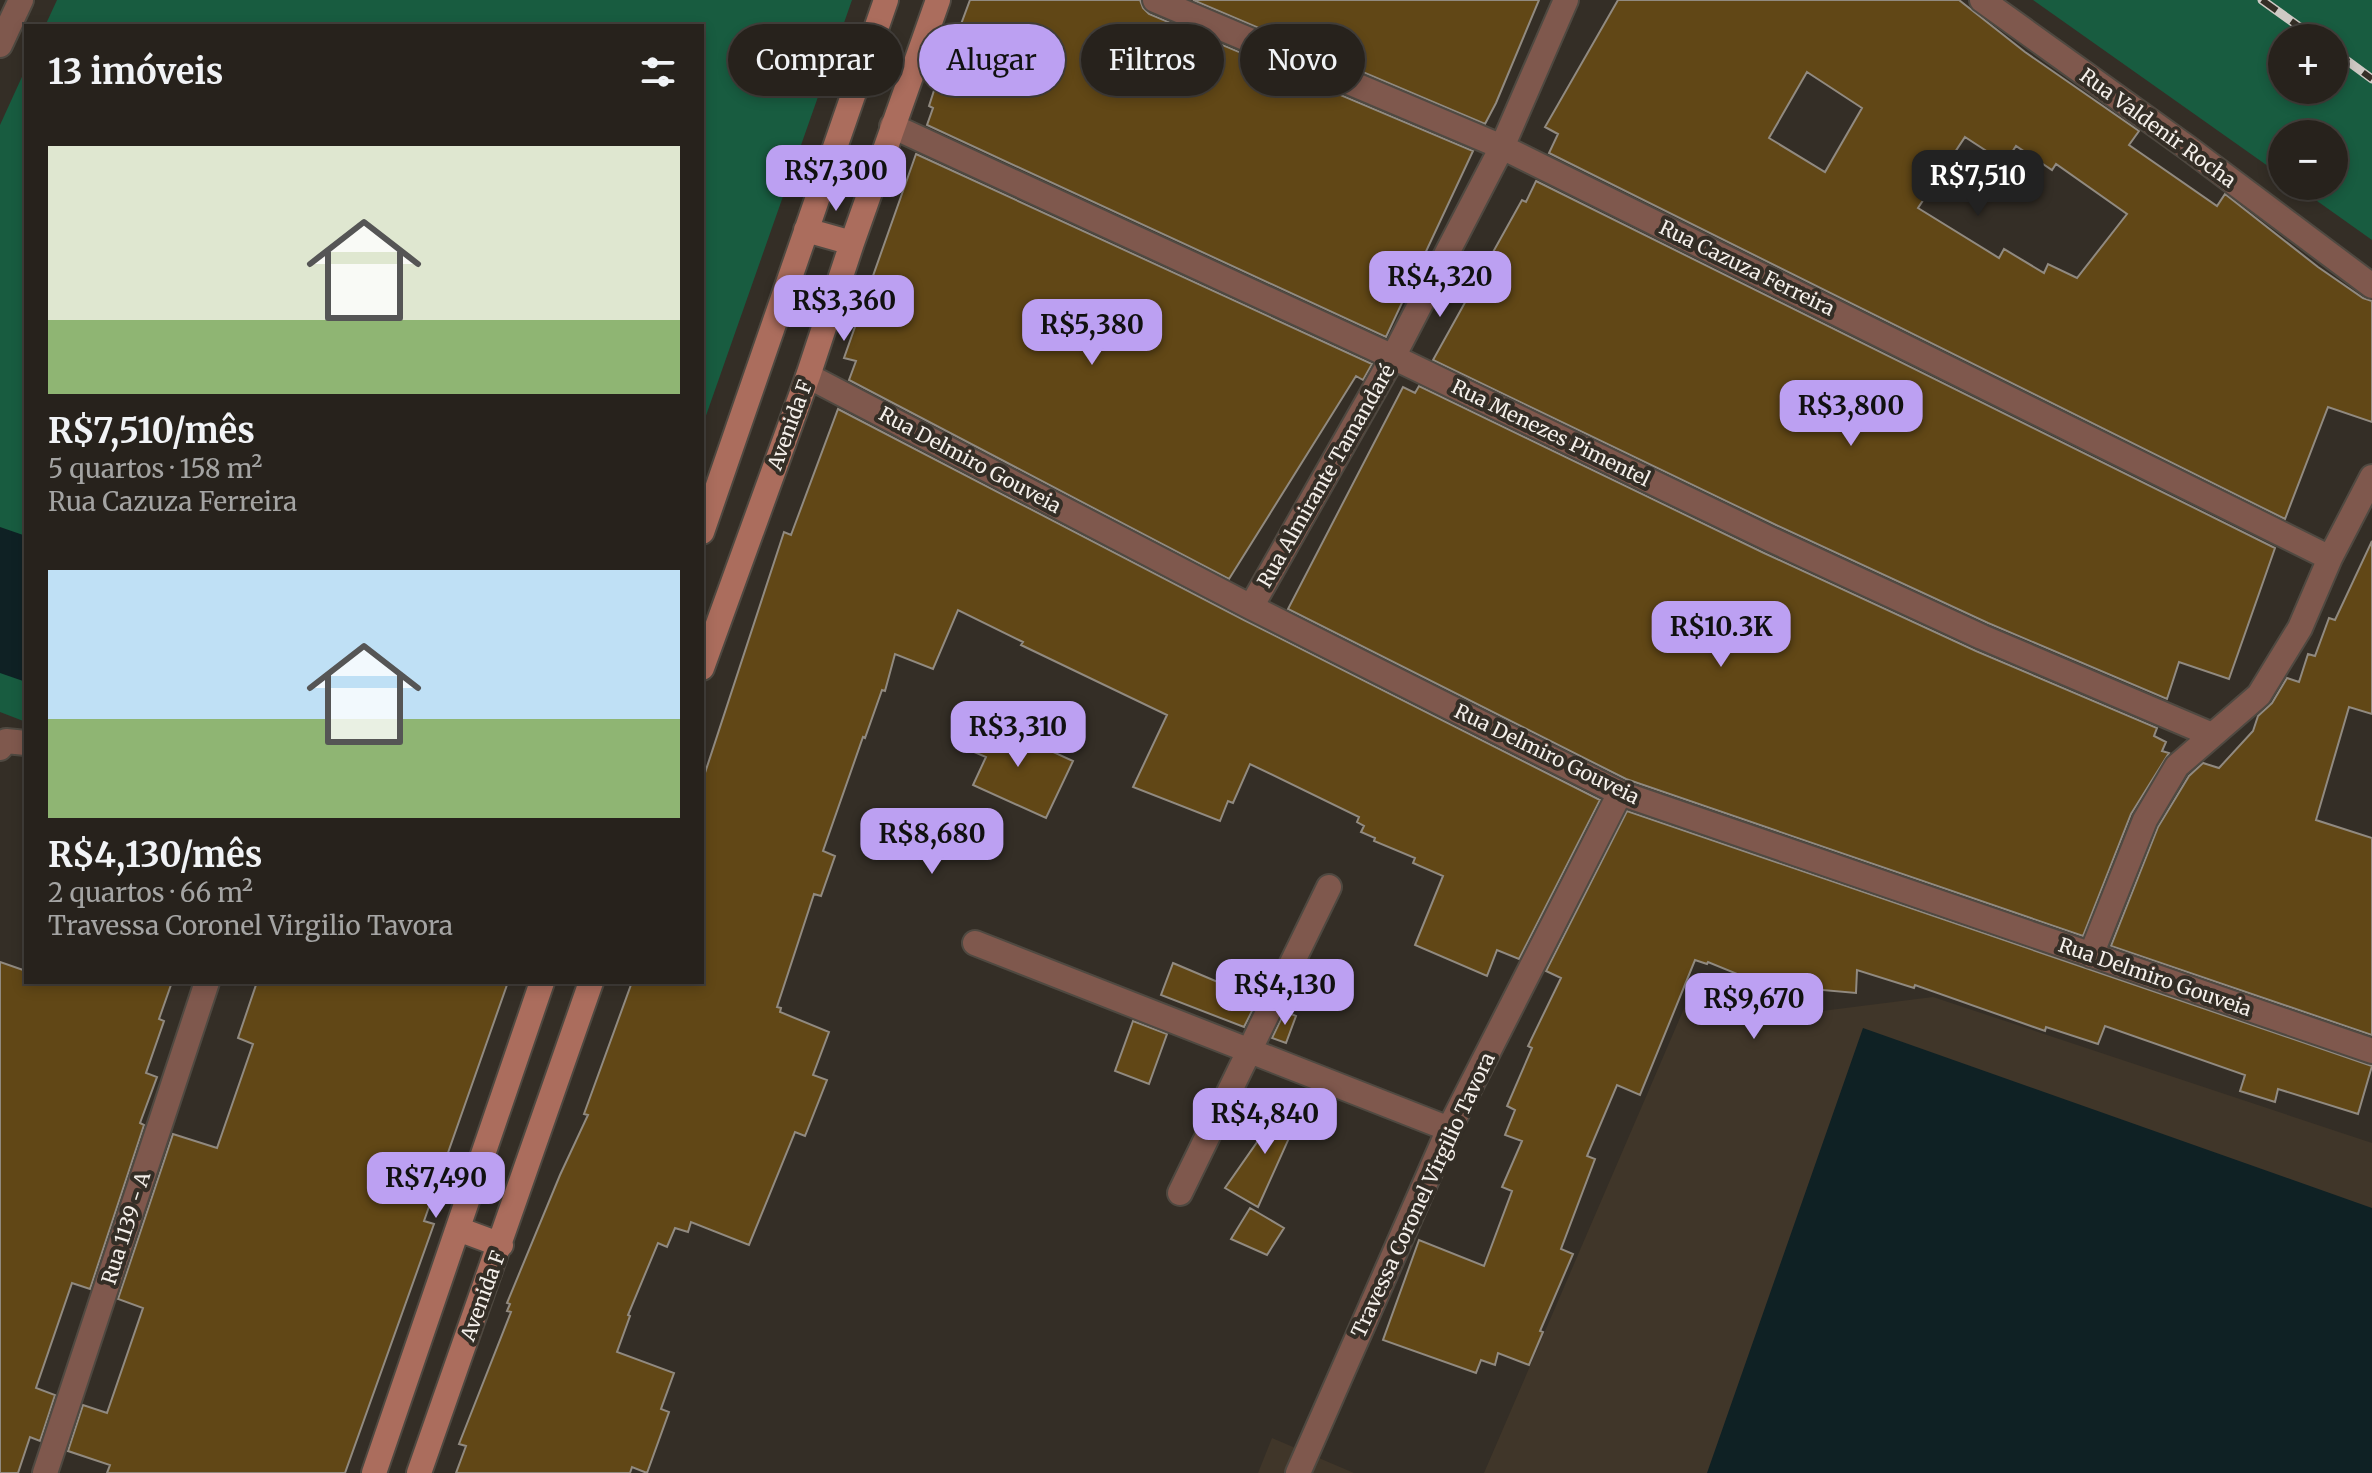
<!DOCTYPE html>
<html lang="pt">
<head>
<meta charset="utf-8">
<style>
	body { margin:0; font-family:Merriweather,serif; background:#332f29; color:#f1f3f6; height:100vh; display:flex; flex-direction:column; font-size:30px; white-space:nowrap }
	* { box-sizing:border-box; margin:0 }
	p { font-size:26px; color:#a4a4a3 }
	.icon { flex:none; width:44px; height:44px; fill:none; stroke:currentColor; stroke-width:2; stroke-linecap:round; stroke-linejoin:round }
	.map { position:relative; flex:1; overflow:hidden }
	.panel { position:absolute; left:24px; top:24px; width:680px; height:960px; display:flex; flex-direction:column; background:#27221c; border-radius:0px; box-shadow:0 4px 12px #0003,0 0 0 2px #433f3b }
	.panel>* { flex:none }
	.banner { position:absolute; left:728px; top:24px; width:760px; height:72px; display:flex; gap:16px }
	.fabs { position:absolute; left:2268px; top:24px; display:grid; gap:16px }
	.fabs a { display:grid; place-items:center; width:80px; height:80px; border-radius:50%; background:#27221c; box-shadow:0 4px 12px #0003,0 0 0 2px #433f3b; font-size:40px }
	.price { position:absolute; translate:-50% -68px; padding:0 18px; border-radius:16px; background:#bca0f2; color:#111; font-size:26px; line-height:52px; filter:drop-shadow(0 2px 4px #0008) }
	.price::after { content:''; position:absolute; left:50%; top:48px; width:24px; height:18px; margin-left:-12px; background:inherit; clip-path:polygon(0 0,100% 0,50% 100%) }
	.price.current { background:#222; color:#fff }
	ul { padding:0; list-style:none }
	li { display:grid; align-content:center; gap:16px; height:424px; padding:0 24px }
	li span { display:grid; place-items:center; height:248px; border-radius:0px; color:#555 }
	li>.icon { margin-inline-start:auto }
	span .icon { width:144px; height:144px; fill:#fffc; stroke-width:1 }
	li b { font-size:34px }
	h2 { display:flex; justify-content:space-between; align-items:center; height:96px; padding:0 24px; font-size:34px }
	.tag { padding:0 28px; border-radius:36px; background:#27221c; box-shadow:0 4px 12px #0003,0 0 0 2px #433f3b; font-size:28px; line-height:72px }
	.tag.current { background:#bca0f2; color:#111 }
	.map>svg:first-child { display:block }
</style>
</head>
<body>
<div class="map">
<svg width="2372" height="1473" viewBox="0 0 2372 1473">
	<rect width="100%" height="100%" fill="#342e26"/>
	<path fill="#403629" d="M1698,976l100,38 135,-17 439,146v330h-888z
		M1272,1438l82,35h-96z"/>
	<path fill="#185c40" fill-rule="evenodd" d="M57,0h795l-150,427v-401h-657z
		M2033,0h339v240l-76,-54h38v-52h-52v42zM2282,38h52v52h-52z
		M26,68v654l-26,-10v-587z"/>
	<path fill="#0f2124" d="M0,527l26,9v146l-26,-9z
		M1863,1028l509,180v265h-665z"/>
	<path fill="#614716" stroke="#918a80" stroke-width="2" fill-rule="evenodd" d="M970,0h170l3,8 6,6 324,137 -87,186 -459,-212 6,-17 -4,-2 12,-37 3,1z
		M1193,0h346l-43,103 -11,21z
		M1618,0h341l66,52 114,79 -10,14 88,61 8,-12 93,73 45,31 9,3v121l-44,-15 -43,112 -736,-366 9,-19 -13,-7zM1807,72l55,36 -37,64 -56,-34zM1965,137l40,26 11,-17 36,24 4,-6 71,50 -50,64 -29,-14 -4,9 -40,-24 -5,9 -81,-50z
		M916,154l456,210 -9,16 -7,-4 -127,203 -380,-199 7,-19 -12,-3z
		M1536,181l739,367 -46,131 -50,-17 -12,37 -179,-76 -212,-98 -343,-165 89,-160 4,2z
		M1419,386l345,167 212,98 181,77 -3,8 12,6 -4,9 7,2 -38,61 -48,122 -457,-157 -338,-170 115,-222 12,6z
		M838,409l406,211 356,180 -81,159 -22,-9 -10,26 -72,-31 28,-69 -30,-13 2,-5 -41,-17 1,-3 -14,-6 3,-6 -7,-4 2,-5 -109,-53 -17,39 -5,-2 -8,20 -87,-34 34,-72 -146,-70 2,-3 -65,-32 -25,59 -38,-15 -10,37 -3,-1 -17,48 -2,-1 -40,114 12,5 -14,40 -7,-2 -37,113 4,1 -1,4 49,20 -16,43 14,5 -22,56 -10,-4 -46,113 -58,-23 -3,10 -13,-4 -8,19 -9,-4 -30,72 2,1 -13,36 57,21 -13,36 8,3 -22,61 -15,-6 -2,6h-174l10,-27 -7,-2 52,-132 -4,-1 3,-7 -3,-1 53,-128 28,-60 -4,-1 48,-132h70v-200l82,-250 7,3z
		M2372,541v173l-23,-7 -33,113 56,18v197l-261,-89 47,-119 31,-51 14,-13 16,5 34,-37 5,-15 14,-13 15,-25 12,4 9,-28 7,2 14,-38 6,2z
		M981,719l92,42 -27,57 -73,-33 13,-28 -19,-8z
		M1627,811l745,255 -14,48 -80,-25 -3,13 -35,-11 5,-16 -140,-49 -7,18 -52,-17 -1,4 -130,-46 -1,3 -57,-18 -1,23 -67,-6 -3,7 -78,-32 -1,2 -12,-4 -55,135 -23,-10 -30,71 8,3 -34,90 12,5 -33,77 3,1 -14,33 -31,-12 -3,12 -14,-5 -5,13 -93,-33 36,-100 65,26 28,-75 -10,-4 20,-46 -17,-6 10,-25 -8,-4 25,-58 -4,-2 33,-68 -15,-7z
		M0,962l26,9v11h146l-13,37 5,2 -18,52 11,4 -17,46 4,2 -54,164 -18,-6 -36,105 19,7 -15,46 -10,-4 -12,36h-18z
		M1173,963l85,36 -14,28 -83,-32z
		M257,982h251l-84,239 10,3 -89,249h-238l3,-8 -42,-14 15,-46 24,8 36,-105 -25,-9 55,-165 44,14 36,-104 -15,-6z
		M1285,1011l11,5 -10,27 -14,-5z
		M1133,1021l34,13 -18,50 -34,-13z
		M1288,1098l15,9 -45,100 -33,-19z
		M1250,1208l34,20 -17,27 -36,-16z"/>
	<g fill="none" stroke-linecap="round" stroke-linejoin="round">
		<defs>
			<path id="street" d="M1155,0l347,147 828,411
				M1982,0l206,148 184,138
				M0,45l21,-45
				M892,126l501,231 377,182 212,98 230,98
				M808,376l443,231 369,186 752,258
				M1251,607l142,-250 109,-210 64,-147
				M0,748l6,-7 20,2
				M975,943l474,186
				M2091,955l54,-135 32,-54 82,-71 41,-67 30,-70 42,-81
				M1180,1193l149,-306
				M45,1473l162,-491
				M1298,1473l151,-344 171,-336"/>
			<path id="secondary" d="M806,230l46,13
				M702,532l184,-532
				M702,668l106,-292 44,-133 86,-243
				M458,1229l43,16
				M374,1473l168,-491
				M419,1473l172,-491"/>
		</defs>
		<use href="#street" stroke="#4f4941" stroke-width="28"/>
		<use href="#secondary" stroke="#4f4941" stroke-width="28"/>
		<use href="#street" stroke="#7f584d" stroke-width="24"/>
		<use href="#secondary" stroke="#ab6d5d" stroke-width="24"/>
		<defs>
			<path id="rail" d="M2262,0l53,38
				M2334,51l38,28"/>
		</defs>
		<use href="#rail" stroke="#cec9c4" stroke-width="9"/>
		<use href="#rail" stroke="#342e26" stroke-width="6" stroke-dasharray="18" stroke-linecap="butt"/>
	</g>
	<g text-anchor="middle" stroke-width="8" stroke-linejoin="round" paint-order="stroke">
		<g font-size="20" fill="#f4efea" stroke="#342e26">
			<text transform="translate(2158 128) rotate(36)" y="7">Rua Valdenir Rocha</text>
			<text transform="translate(1747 268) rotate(26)" y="7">Rua Cazuza Ferreira</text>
			<text transform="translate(790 425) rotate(-70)" y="7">Avenida F</text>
			<text transform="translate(1551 433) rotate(26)" y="7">Rua Menezes Pimentel</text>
			<text transform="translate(970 460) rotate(28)" y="7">Rua Delmiro Gouveia</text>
			<text transform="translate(1326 476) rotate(-60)" y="7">Rua Almirante Tamandaré</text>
			<text transform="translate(1547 754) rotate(26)" y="7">Rua Delmiro Gouveia</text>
			<text transform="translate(2155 977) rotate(19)" y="7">Rua Delmiro Gouveia</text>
			<text transform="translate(1423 1195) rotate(-65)" y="7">Travessa Coronel Virgilio Tavora</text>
			<text transform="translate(126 1228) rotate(-72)" y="7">Rua 1139 - A</text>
			<text transform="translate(483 1296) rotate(-70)" y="7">Avenida F</text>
		</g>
	</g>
</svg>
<div class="fabs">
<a>+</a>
<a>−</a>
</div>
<b class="price" style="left:836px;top:213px">R$7,300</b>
<b class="price current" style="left:1978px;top:218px">R$7,510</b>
<b class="price" style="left:1440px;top:319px">R$4,320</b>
<b class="price" style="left:844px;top:343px">R$3,360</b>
<b class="price" style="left:1092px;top:367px">R$5,380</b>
<b class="price" style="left:1851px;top:448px">R$3,800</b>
<b class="price" style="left:1721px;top:669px">R$10.3K</b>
<b class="price" style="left:1018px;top:769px">R$3,310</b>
<b class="price" style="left:932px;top:876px">R$8,680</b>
<b class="price" style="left:1285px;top:1027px">R$4,130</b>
<b class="price" style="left:1754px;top:1041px">R$9,670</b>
<b class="price" style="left:1265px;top:1156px">R$4,840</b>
<b class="price" style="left:436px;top:1220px">R$7,490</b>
<div class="banner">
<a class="tag">Comprar</a>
<a class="tag current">Alugar</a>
<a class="tag">Filtros</a>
<a class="tag">Novo</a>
</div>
<section class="panel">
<h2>13 imóveis<svg class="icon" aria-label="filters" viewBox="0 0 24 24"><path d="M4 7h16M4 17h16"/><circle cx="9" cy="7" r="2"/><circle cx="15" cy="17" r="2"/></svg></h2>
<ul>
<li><span style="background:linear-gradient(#dfe7d0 70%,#8fb573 0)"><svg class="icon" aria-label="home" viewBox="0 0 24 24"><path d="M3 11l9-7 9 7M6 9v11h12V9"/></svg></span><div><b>R$7,510/mês</b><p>5 quartos · 158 m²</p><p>Rua Cazuza Ferreira</p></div></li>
<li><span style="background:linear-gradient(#bfe0f5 60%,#8fb573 0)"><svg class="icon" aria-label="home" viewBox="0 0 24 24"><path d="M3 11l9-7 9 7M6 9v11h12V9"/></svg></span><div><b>R$4,130/mês</b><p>2 quartos · 66 m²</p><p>Travessa Coronel Virgilio Tavora</p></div></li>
</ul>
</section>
</div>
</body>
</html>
